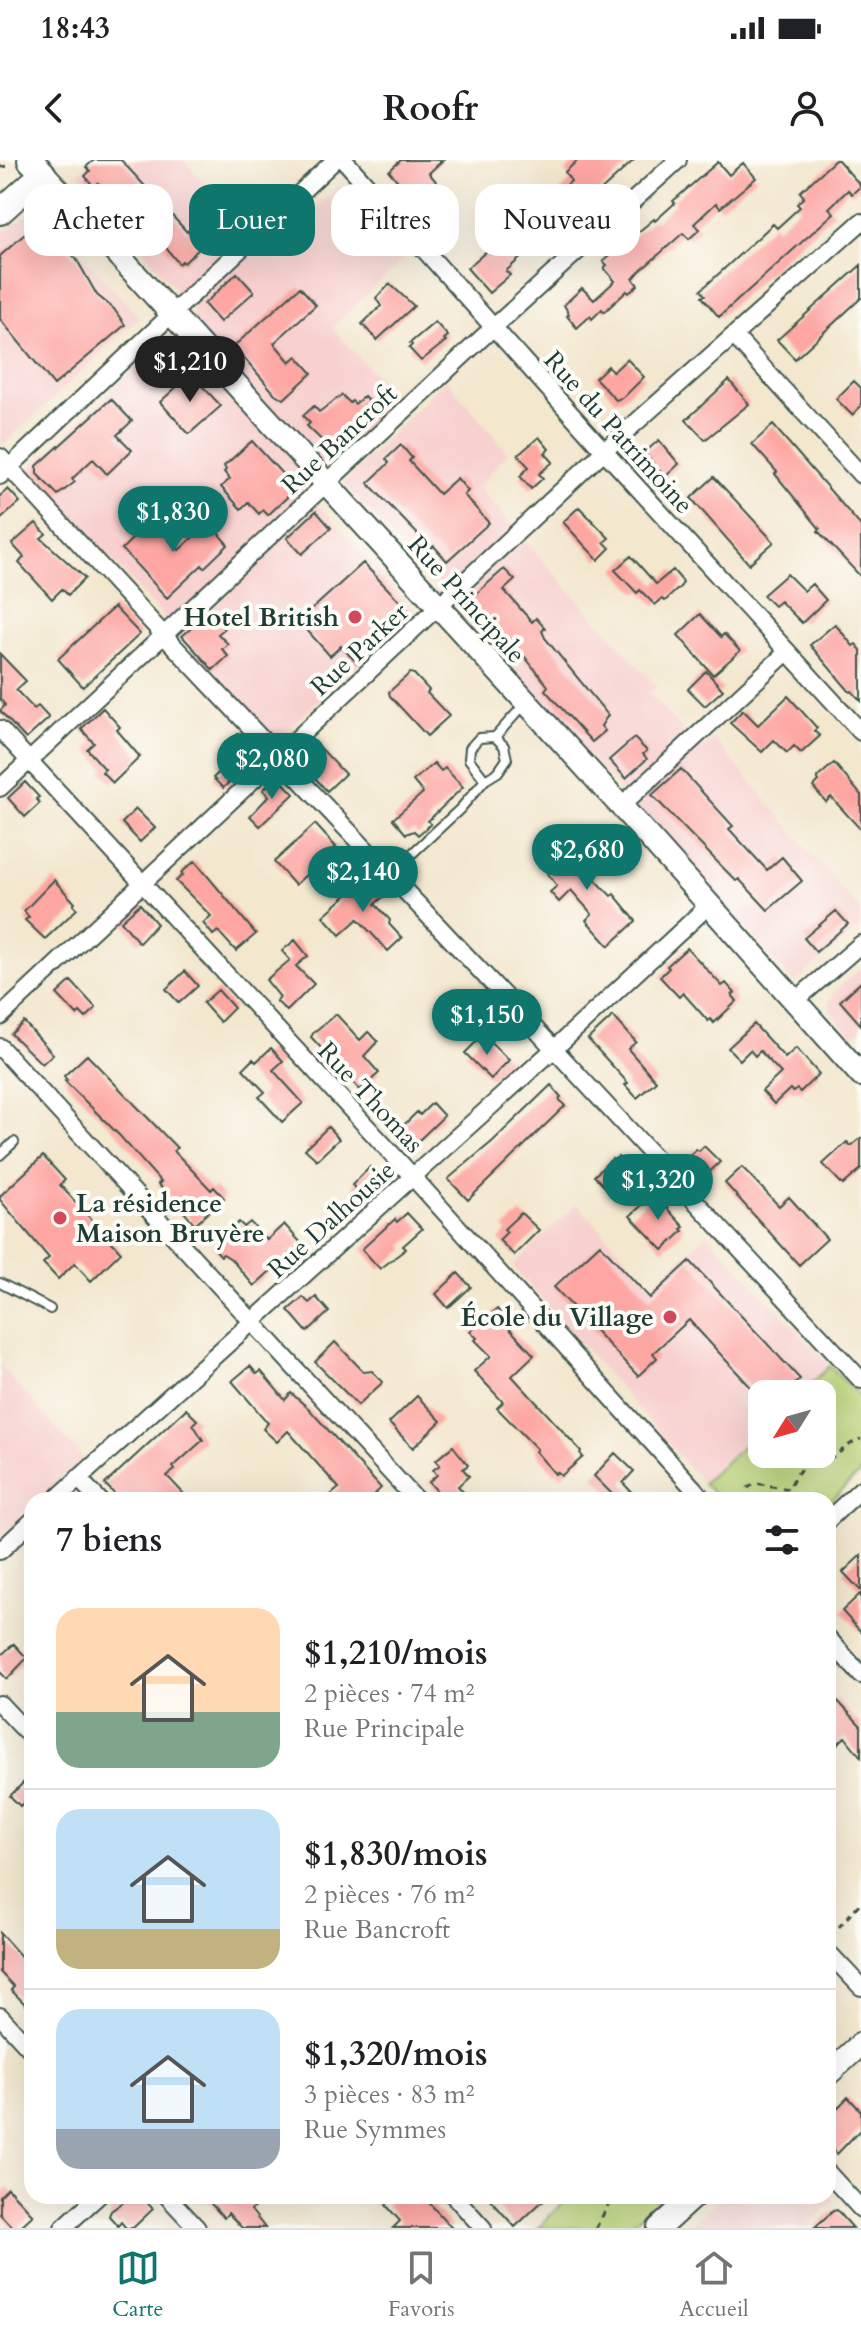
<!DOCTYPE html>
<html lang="fr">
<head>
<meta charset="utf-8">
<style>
	body { margin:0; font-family:Cardo,serif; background:#f6f6f6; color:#202124; height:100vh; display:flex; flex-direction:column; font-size:30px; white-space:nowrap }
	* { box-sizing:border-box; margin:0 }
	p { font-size:26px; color:#757577 }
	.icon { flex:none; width:44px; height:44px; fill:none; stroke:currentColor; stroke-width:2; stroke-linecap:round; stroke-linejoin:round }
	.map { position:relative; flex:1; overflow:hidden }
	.drawer { position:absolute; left:24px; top:1332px; width:812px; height:712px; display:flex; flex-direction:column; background:#fff; border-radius:24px; box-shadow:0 8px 32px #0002 }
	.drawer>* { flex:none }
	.hud { position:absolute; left:24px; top:24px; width:814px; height:72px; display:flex; gap:16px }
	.needle { width:52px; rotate:233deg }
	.tools { position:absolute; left:748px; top:1220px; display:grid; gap:16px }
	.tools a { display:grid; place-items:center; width:88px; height:88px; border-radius:16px; background:#fff; box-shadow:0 8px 32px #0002; font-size:40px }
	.price { position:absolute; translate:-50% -68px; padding:0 18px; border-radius:28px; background:#0f766e; color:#fff; font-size:26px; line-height:52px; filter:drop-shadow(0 2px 4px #0008) }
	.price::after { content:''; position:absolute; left:50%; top:48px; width:24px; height:18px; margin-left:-12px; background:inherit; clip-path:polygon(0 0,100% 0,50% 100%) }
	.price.current { background:#222; color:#fff }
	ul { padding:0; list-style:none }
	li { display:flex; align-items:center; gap:24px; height:200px; padding:0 32px }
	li+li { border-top:2px solid #e0e0e0 }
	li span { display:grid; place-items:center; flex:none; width:224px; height:160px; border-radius:24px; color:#555 }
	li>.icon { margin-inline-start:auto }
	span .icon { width:96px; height:96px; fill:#fffc; stroke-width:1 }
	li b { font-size:34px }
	h2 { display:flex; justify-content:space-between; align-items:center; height:96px; padding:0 32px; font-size:34px }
	.tag { padding:0 28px; border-radius:24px; background:#fff; box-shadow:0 8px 32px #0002; font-size:28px; line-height:72px }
	.tag.current { background:#0f766e; color:#fff }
	.status { display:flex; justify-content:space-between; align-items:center; height:56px; padding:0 40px; background:#fff; direction:ltr }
	.status svg { height:22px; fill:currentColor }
	header { display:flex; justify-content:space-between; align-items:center; height:104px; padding:0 32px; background:#fff; font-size:36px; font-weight:600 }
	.menu { display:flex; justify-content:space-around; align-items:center; height:112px; border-top:2px solid #e0e0e0; background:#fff; font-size:22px; color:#757577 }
	.menu a { display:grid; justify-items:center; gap:4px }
	.menu .current { color:#0f766e }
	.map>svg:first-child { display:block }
</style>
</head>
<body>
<div class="status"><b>18:43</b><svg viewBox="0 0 49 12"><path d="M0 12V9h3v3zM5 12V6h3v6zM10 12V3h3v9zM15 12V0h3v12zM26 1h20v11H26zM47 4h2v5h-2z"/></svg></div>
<header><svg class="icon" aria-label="back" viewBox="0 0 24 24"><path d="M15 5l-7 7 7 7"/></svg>Roofr<svg class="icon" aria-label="person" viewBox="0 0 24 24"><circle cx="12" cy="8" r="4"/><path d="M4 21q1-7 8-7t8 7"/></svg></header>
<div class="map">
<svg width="861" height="2068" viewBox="0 0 861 2068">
	<rect width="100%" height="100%" fill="#fdfcf7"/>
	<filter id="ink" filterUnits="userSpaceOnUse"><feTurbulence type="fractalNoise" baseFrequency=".0125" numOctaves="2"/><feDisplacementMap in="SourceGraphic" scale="16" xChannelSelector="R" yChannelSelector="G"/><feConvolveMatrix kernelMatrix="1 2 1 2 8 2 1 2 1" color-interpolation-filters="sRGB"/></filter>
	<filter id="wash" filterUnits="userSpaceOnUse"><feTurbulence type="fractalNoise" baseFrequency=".006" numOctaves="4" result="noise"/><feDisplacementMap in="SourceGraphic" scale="32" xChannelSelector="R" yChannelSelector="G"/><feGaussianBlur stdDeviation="1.8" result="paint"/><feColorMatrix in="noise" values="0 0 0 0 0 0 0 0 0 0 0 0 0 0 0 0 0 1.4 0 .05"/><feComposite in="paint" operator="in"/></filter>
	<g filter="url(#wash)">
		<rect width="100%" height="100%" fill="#f3e7ce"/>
		<path fill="#f7d0cf" d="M91,0h93l79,92 77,-66 69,68 -77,74 65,71 -92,90 111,124 -140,126 -247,-270 165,-158 -116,-138z
			M39,47l100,110 -136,129 -3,-3v-209z
			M446,219l62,74 -31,34 180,200 -8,6 50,57 15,-11 147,172v15l-67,57 -451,-500z
			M861,808v61l-9,7 -21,-24 -2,-10 6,-11z
			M577,1044l75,81 55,-51 123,132 -30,28h-38v35l-59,54 -190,-217z
			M0,1205l84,94 -44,41h-8v7l-32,30z
			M828,2033l6,7 -28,28h-121l38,-32h105z"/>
		<path fill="#b8d176" stroke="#6c8755" stroke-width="2" d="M830,1206l31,32v74l-33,32v-4h-109l-16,-17 59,-54v25h60v-60h-22z
			M569,2036h94l-36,32h-89z"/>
		<g id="blocks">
			<path fill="#fda6a2" d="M94,0h27l66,72 4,-4 4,5 17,-16 15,16 -15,14 -6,-5 -22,21 -2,-2 -3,3 -29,-36 -6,6 -46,-51 -4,4 -9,-11 5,-5 -4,-4z
				M401,0h42l-14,13 16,19 -14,11 5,5 -17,14 -17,-20 8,-7 -21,-24z
				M578,0h56l-104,96 -3,-4 -21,19 4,4 -21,18 -22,-25 21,-18 2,3 19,-16 -5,-7 40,-35 5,6 22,-20 -6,-9z
				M835,0h3l23,26 -9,8 -4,-4 -19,18 5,5 -115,104 -17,-20 3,-2 -4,-5 72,-66 4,4 23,-21 -3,-3 7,-7 -4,-5z
				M718,2l11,13 14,-12 13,15 -36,30 -4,-5 -22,21 6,5 -11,10 -6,-6 -44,39 -6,7 5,6 -9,8 -2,-2 -23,21 -2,-3 -10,10 -2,-3 -13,12 -10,-12 2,-2 -5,-9 18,-17 12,12 21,-19 -11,-13 3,-3 -4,-4 51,-42 1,2 20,-18 -2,-2z
				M42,59l35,41 20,35 17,14 11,16 -71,60 -54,-66v-63z
				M861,105v33l-66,61 -18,-19z
				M237,113l17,19 -34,30 -16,-18z
				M390,124l24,22 -37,34 -15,-16 19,-18 -5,-8z
				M300,127l16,18 -42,38 16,19 7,-6 15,17 -28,26 -9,-5 -41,-48z
				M435,162l13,14 -4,3 2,2 -25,20 -12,-13 3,-3 -2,-2z
				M627,199l17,18 -20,20 -8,3 -21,-22 13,-12 5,6z
				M191,214l30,32 -32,28 -29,-32z
				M729,220l20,24 -44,36 -19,-20z
				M854,221l7,7v18l-9,9 -16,-16z
				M342,235l8,8 2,-2 3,3 9,-8 14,15 -44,41 -27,-26 3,-3 -7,-7 11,-10 5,6z
				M111,239l21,22 -15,14 15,15 -25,24 -14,-15 -21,20 3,3 -17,13 -21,-21v-8z
				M773,265l88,101v51l-43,-46 2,-2 -45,-55 2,-2 -25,-28z
				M539,277l10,12 -4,4 8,9 -14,12 4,4 -12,11 -11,-13 9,-9 -11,-12z
				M659,280l20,24 -14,13 -21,-24z
				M252,281l44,48 -28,26 -5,-5 -4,4 -11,-12 -7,7 -20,-22 9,-8 -6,-7 2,-2 -2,-4z
				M401,285l11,13 -3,3 30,33 18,-16 11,13 -4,4 25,28 -42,38 -13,-15 -3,2 -63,-65 21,-20 -3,-4z
				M714,317l60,65 -25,22 -58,-66z
				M8,329l12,13 -20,18v-24z
				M579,347l30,31 -5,4 6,6 -12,12 -35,-38z
				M316,351l15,17 -29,26 -15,-16z
				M208,354l9,10 -4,3 15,18 -24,23 -2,-3 -35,33 -45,-49 11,-11 -5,-6 9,-8 6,6 9,-9 27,29 22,-20 -5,-6z
				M36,363l10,11 -5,4 44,40 -17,17 -6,-6 -10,10 -33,-36 5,-6 -12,-13z
				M631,396l25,28 17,-14 10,12 -2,4 -16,15 -3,-2 -7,6 -15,-15 -3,3 -22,-23z
				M363,403l48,50 -54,50 -16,-17 -11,10 -31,-35z
				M504,409l11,11 -11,10 28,32 4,-4 9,10 -3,3 3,7 63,77 -7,11 4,5 -13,11 -47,-52 3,-4 -24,-30 -6,5 -14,-15 4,-4 -40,-41z
				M787,414l17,17 8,-7 14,16 -24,23 -22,-22 -6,5 -11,-11z
				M114,447l26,27 -57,53 -25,-28z
				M209,453l15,16 -6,5 10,10 -6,5 6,7 -15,14 -31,-34z
				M700,454l21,23 3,-3 16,17 -27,24 -35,-40z
				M835,464l18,22 3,-2 5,6v51l-9,-10 -2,1 -40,-47z
				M0,494l26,27 -10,9 18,19 4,-3 11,12 -23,21 -26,-28 5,-6 -5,-6z
				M706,511l17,19 -18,16 -17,-17z
				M410,513l4,1 15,16 -2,3 22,23 -22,20 -37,-40 -1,-4z
				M788,536l29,32 -3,3 6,5 -19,17 -7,-7 -7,7 -13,-13 -12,12 -32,-29 13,-13 15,15z
				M103,548l17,19 -3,3 23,27 -27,26 -11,-11 3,-3 -18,-20 7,-6 -13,-14z
				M238,574l21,22 -36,32 -10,-10 16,-15 -2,-3 3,-2 -8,-9z
				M634,578l13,13 -4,3 4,5 -21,19 -17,-18z
				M315,582l30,32 -18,17 -30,-33z
				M434,603l7,8 4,-3 18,19 -35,34 3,3 -13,11 -4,-4 -8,3 -13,-15 30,-26 -10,-12z
				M834,603l27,32v35l-30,-33 -5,5 -13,-15 6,-6 -2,-3z
				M681,609l52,57 -4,3 38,41 15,-13 20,24 -34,29 -29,-31 -3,2 -84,-86z
				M277,616l17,18 -34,32 -10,-10 19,-20 -6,-6z
				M25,622l14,15 -3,2 4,4 -15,14 -17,-19z
				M136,649l19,19 -15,14 -18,-19z
				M315,664l21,23 -41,38 -21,-23z
				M566,679l31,35 -4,3 18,19 3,-2 22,27 -27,25 -23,-26 6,-6 -21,-24 -12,12 -9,-10 7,-6 -16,-22z
				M195,701l61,73 -20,17 -18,-20 -5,4 -10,-12 8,-7 -35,-35 7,-6 -2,-2z
				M366,718l17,19 -8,7 15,16 -1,4 13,14 -14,13 -30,-32 -18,16 -17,-19z
				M54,720l21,23 -2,2 4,4 -32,30 -20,-19 4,-3 -5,-6z
				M140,744l17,20 -18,19 -18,-22z
				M836,751l12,13 -32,28 -12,-14z
				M295,780l13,16 -12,10 18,18 -27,27 -11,-10 4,-4 -14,-17 24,-20 -8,-9z
				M687,788l35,38 4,-3 9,10 -3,2 5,6 -23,22 -4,-4 -2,2 -25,-28 -4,4 -19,-20 9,-9 -2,-2z
				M185,811l13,15 -19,17 -13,-14z
				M71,821l25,27 -10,10 -6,-6 -3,3 -20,-21z
				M861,822v43l-21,-24z
				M218,830l16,18 -14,14 -17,-19z
				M453,830l8,8 2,-2 17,17 -16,16 -25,-25z
				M336,854l24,26 8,-8 10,9 -14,15 15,17 -19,17 -49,-53 3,-5z
				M613,856l23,26 -8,7 28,32 -19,17 -12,-13 3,-2 -40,-44z
				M24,862l29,32 -11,10 -31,-30z
				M754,864l31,34 11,-10 23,26 -19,18 -3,-3 -4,3 -3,-3 -16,15 -12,-13 19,-18 -21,-22 -5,5 -5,-6 -10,10 -12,-12z
				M483,875l26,25 -18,19 -26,-26z
				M271,888l12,13 -10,9 30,33 -21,19 -23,-25 6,-5 -22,-23 10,-10 3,3z
				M87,895l90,93 -3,3 37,39 3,-3 10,11 -29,26 -37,-40 3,-2 -42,-47 -54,-54 2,-1 -3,-4z
				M551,925l10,12 -2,2 6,7 -97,94 -20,-21 45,-38z
				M432,943l12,13 -30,29 -15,-15 18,-18 3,3z
				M328,967l11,12 -22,21 -12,-11z
				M861,978v31l-18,16 -20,-21 24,-22 4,4z
				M704,986l16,16 -17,16 -7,-7 -3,3 -11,-11 14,-14 3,2z
				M43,996l22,24 -5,5 61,67 -30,29 -16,-18 -17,16 -15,-16 6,-5 -49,-58v-4z
				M618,997l10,9 -22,22 -12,-12 18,-17 2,2z
				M370,1007l13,13 -19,18 -12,-13z
				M742,1007l37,39 10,-9 38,42 -28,26 -74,-82z
				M654,1034l30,33 -3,2 2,2 -20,19 -33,-34z
				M407,1053l15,16 -19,17 3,3 -26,20 -18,-20 33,-30 2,3z
				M521,1053l18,17 -25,25 -15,-15 8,-8 -3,-3z
				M239,1062l5,5 6,-5 17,18 17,-16 17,19 -47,43 -23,-27 -8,-5 -2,2 -9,-10z
				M600,1084l50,54 40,-37 110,118 -16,15h-27l-68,-74 -36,33 4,5 -19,18 -84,-89z
				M458,1113l13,14 -23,21 -12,-14z
				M303,1137l6,6 7,-6 13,15 -22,20 -19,-22z
				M497,1149l12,13 -3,3 28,30 -22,21 69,75 -1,2 3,4 -22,19 -4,-4 -2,2 -20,-23 2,-2 -40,-41 6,-6 -29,-31 17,-15 -16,-16 2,-2 -7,-7z
				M335,1182l29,30 8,-1 11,11 -25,23 -43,-43z
				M250,1206l7,8 4,-3 24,29 6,-7 17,15 73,80 -12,12h-44l14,-12 -51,-57 -11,11 -14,-13 5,-6 -36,-42z
				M417,1236l24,25 -28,27 -24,-25z
				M186,1249l11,11 -4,4 10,16 -30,27 2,3 -8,6 17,18 -6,6h-58l-15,-16z
				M453,1286l15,19 -5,4 6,7 -11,10 12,14h-25l-16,-18 8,-7 -4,-5 7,-5 -4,-5z
				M615,1293l19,18 -11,12 16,17h-21l-24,-24z
				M861,1395v36l-18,-19z
				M861,1433v39l-19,-21z
				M14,1484l13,14 -20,21 -7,-7v-16z
				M836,1539l25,27v31l-16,-20 -17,16v-47z
				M32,1614v21l-12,11 -10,-10z
				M0,1773l32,36v42l-21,-21 3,-3 -14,-15z
				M848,1937l13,14v18l-24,25 -9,-10v-26z
				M8,2028l25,27 -14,13h-6l-13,-14v-18z
				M132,2036h9l12,13 -20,19h-7l-5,-6 -3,4 -9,-10 2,-5z
				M204,2036h43l9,10 -5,4 14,18h-23l-14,-15 -4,5z
				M396,2036h27l29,32h-59l7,-7 -14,-16z
				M487,2036h61l-33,31z
				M837,2050l16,18h-39l19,-17z"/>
		</g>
	</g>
	<g filter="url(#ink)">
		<use href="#blocks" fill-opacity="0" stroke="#3f564b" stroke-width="2"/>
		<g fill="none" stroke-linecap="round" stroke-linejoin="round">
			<defs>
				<path id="service" d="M485,620l-16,-21 1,-11 9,-10 16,-1
					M390,714l70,-65 25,-29 13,-8 9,-13 -3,-13 -9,-9 29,-32
					M0,995l14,-13
					M0,1123l50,26"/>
				<path id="minor" d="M344,0l260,291 257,281
					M735,177l126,138
					M0,297l171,186 371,393 319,344
					M0,316l335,-316
					M0,569l403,437 301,334
					M0,628l484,-452 194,-176
					M621,646l165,-153
					M794,842l67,-58
					M0,857l604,-566 257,-229
					M0,887l416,453
					M78,1318l21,22
					M55,1340l499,-451 154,-143
					M828,1360l33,-31
					M0,1391l32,-30
					M828,1478l33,37
					M0,1544l32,34
					M828,1792l33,35
					M0,1856l32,35
					M828,2013l33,36
					M167,2036l30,32
					M454,2036l29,32
					M63,2068l35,-32"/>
				<path id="tertiary" d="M43,13l578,633 240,269
					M828,1914l33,-30
					M659,2068l35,-32"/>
				<path id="secondary" d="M0,52l43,-39 -13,-13"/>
			</defs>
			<use href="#service" stroke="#3f564b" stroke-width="12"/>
			<use href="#minor" stroke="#3f564b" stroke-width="20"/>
			<use href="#tertiary" stroke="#3f564b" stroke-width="26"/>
			<use href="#secondary" stroke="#3f564b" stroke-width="28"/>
			<path stroke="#3f564b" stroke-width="3" stroke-dasharray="6 6" stroke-linecap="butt" d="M0,7l8,-1
				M747,1340l1,-12 7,-5 34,6c13,-31 21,-21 45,-33 9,-5 16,-14 27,-17
				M831,1776l30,-34
				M596,2068l17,-32"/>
			<use href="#service" stroke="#fff" stroke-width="8"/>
			<use href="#minor" stroke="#fff" stroke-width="16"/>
			<use href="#tertiary" stroke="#fff" stroke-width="22"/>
			<use href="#secondary" stroke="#fff" stroke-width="24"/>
		</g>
	</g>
	<g fill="#d1495b" stroke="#fdfcf7" stroke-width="3">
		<circle cx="355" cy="457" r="8"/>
		<circle cx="60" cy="1058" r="8"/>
		<circle cx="670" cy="1157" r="8"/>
	</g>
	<g text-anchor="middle" stroke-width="8" stroke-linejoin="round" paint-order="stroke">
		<g font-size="26" fill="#1f3d34" stroke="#fdfcf7">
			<text transform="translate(619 272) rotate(48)" y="9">Rue du Patrimoine</text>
			<text transform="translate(339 279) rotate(-43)" y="9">Rue Bancroft</text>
			<text transform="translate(467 439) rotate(48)" y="9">Rue Principale</text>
			<text transform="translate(359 489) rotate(-43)" y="9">Rue Parker</text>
			<text transform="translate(371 937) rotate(47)" y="9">Rue Thomas</text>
			<text transform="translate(331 1059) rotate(-42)" y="9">Rue Dalhousie</text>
		</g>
		<g font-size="26" font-weight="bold" fill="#1f3d34" stroke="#fdfcf7" text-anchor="end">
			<text x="339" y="466">Hotel British</text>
			<text x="76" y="1052" text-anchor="start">La résidence<tspan x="76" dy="30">Maison Bruyère</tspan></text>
			<text x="654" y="1166">École du Village</text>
		</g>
	</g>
</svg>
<div class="tools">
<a><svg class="needle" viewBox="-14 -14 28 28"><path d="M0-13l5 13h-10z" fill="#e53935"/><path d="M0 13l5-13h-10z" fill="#757577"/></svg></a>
</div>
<b class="price current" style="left:190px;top:244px">$1,210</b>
<b class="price" style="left:173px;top:394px">$1,830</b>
<b class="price" style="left:272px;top:641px">$2,080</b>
<b class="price" style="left:587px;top:732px">$2,680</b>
<b class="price" style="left:363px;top:754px">$2,140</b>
<b class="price" style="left:487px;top:897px">$1,150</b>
<b class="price" style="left:658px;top:1062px">$1,320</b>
<div class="hud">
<a class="tag">Acheter</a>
<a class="tag current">Louer</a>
<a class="tag">Filtres</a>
<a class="tag">Nouveau</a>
</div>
<section class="drawer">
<h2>7 biens<svg class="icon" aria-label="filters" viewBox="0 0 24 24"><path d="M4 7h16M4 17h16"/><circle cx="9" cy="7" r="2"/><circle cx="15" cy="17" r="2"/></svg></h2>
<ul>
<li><span style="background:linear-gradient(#ffd9b3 65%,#7fa58c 0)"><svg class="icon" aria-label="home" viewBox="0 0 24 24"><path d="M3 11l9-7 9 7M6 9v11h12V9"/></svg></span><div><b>$1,210/mois</b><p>2 pièces · 74 m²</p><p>Rue Principale</p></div></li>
<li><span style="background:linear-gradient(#bfe0f5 75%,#c2b280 0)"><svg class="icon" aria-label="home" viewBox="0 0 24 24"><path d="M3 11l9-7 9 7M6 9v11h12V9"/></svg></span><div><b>$1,830/mois</b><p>2 pièces · 76 m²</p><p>Rue Bancroft</p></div></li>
<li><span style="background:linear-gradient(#bfe0f5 75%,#9aa5b1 0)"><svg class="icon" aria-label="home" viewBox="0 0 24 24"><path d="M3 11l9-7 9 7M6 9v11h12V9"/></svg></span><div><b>$1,320/mois</b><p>3 pièces · 83 m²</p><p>Rue Symmes</p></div></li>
</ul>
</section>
</div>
<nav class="menu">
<a class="current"><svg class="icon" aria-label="map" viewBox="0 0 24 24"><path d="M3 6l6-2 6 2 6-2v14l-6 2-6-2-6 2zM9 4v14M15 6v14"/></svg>Carte</a>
<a><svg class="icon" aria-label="saved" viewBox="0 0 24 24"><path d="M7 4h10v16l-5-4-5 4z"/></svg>Favoris</a>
<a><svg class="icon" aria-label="home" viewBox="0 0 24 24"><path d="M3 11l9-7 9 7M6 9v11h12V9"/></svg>Accueil</a>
</nav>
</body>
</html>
